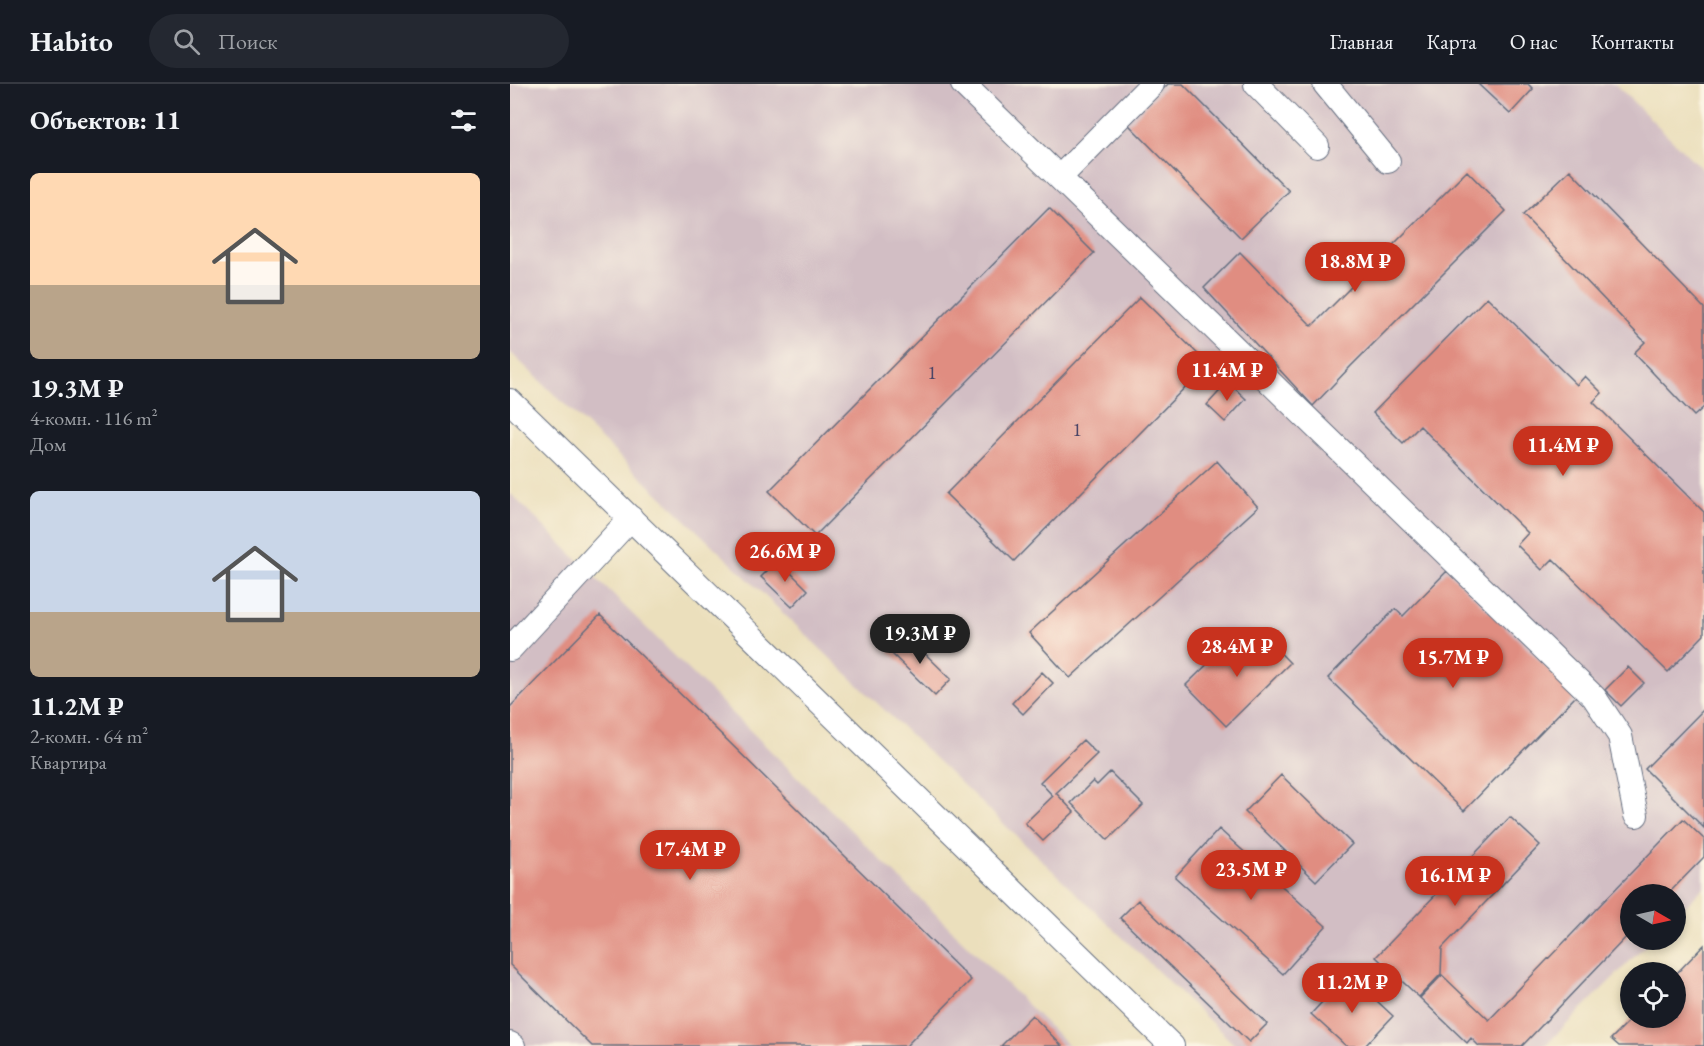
<!DOCTYPE html>
<html lang="ru">
<head>
<meta charset="utf-8">
<style>
	body { margin:0; font-family:"EB Garamond",serif; background:#242831; color:#f1f3f6; height:100vh; display:flex; flex-direction:column; font-size:22px; white-space:nowrap }
	* { box-sizing:border-box; margin:0 }
	p { font-size:20px; color:#9ea1a6 }
	.icon { flex:none; width:33px; height:33px; fill:none; stroke:currentColor; stroke-width:2; stroke-linecap:round; stroke-linejoin:round }
	.map { position:relative; flex:1; overflow:hidden }
	.details { display:flex; flex-direction:column; background:#171b24; width:510px }
	.details>* { flex:none }
	.needle { width:39px; rotate:99deg }
	.tools { position:absolute; left:1110px; top:800px; display:grid; gap:12px }
	.tools a { display:grid; place-items:center; width:66px; height:66px; border-radius:50%; background:#171b24; box-shadow:0 3px 9px #0003; font-size:30px }
	.price { position:absolute; translate:-50% -51px; padding:0 14px; border-radius:21px; background:#c8321e; color:#fff; font-size:20px; line-height:39px; filter:drop-shadow(0 2px 3px #0008) }
	.price::after { content:''; position:absolute; left:50%; top:36px; width:18px; height:14px; margin-left:-9px; background:inherit; clip-path:polygon(0 0,100% 0,50% 100%) }
	.price.current { background:#222; color:#fff }
	ul { padding:0; list-style:none }
	li { display:grid; align-content:center; gap:12px; height:318px; padding:0 30px }
	li span { display:grid; place-items:center; height:186px; border-radius:9px; color:#555 }
	li>.icon { margin-inline-start:auto }
	span .icon { width:108px; height:108px; fill:#fffc; stroke-width:1 }
	li b { font-size:26px }
	h2 { display:flex; justify-content:space-between; align-items:center; height:72px; padding:0 30px; font-size:26px }
	header { display:flex; align-items:center; gap:36px; box-sizing:border-box; height:84px; padding:0 30px; background:#171b24; border-bottom:2px solid #363941 }
	header strong { font-size:28px }
	nav { display:flex; gap:33px; margin-inline-start:auto; font-size:21px }
	.search { width:420px; height:54px; background:#242831; display:flex; align-items:center; gap:15px; box-sizing:border-box; padding:0 21px; border-radius:33px; color:#9ea1a6; font-size:22px }
	main { display:flex; flex:1; min-height:0 }
	.map>svg:first-child { display:block }
</style>
</head>
<body>
<header>
<strong>Habito</strong>
<div class="search"><svg class="icon" aria-label="search" viewBox="0 0 24 24"><circle cx="10" cy="10" r="6"/><path d="M15 15l6 6"/></svg>Поиск</div>
<nav><a>Главная</a><a>Карта</a><a>О нас</a><a>Контакты</a></nav>
</header>
<main>
<section class="details">
<h2>Объектов: 11<svg class="icon" aria-label="filters" viewBox="0 0 24 24"><path d="M4 7h16M4 17h16"/><circle cx="9" cy="7" r="2"/><circle cx="15" cy="17" r="2"/></svg></h2>
<ul>
<li><span style="background:linear-gradient(#ffd9b3 60%,#b9a48a 0)"><svg class="icon" aria-label="home" viewBox="0 0 24 24"><path d="M3 11l9-7 9 7M6 9v11h12V9"/></svg></span><div><b>19.3M ₽</b><p>4-комн. · 116 m²</p><p>Дом</p></div></li>
<li><span style="background:linear-gradient(#c9d6e8 65%,#b9a48a 0)"><svg class="icon" aria-label="home" viewBox="0 0 24 24"><path d="M3 11l9-7 9 7M6 9v11h12V9"/></svg></span><div><b>11.2M ₽</b><p>2-комн. · 64 m²</p><p>Квартира</p></div></li>
</ul>
</section>
<div class="map">
<svg width="1194" height="962" viewBox="0 0 1194 962">
	<rect width="100%" height="100%" fill="#fcf5e5"/>
	<filter id="ink" filterUnits="userSpaceOnUse"><feTurbulence type="fractalNoise" baseFrequency=".0167" numOctaves="2"/><feDisplacementMap in="SourceGraphic" scale="12" xChannelSelector="R" yChannelSelector="G"/><feConvolveMatrix kernelMatrix="1 2 1 2 8 2 1 2 1" color-interpolation-filters="sRGB"/></filter>
	<filter id="wash" filterUnits="userSpaceOnUse"><feTurbulence type="fractalNoise" baseFrequency=".008" numOctaves="4" result="noise"/><feDisplacementMap in="SourceGraphic" scale="24" xChannelSelector="R" yChannelSelector="G"/><feGaussianBlur stdDeviation="1.35" result="paint"/><feColorMatrix in="noise" values="0 0 0 0 0 0 0 0 0 0 0 0 0 0 0 0 0 1.4 0 .05"/><feComposite in="paint" operator="in"/></filter>
	<g filter="url(#wash)">
		<rect width="100%" height="100%" fill="#ebdfbc"/>
		<path fill="#d2bec4" d="M0,0h1105l89,87v716l-28,29v-22h-46v45h22l-107,107h-309l-726,-694z
			M0,409l559,553h-559z"/>
		<g id="blocks">
			<path fill="#e08d81" d="M658,0h15l106,107 -48,47 -113,-114z
				M968,0h50l5,5 -23,25z
				M1060,86l134,138v99l-10,9 -60,-63 11,-11 -122,-127z
				M957,87l39,40 -155,155 -38,40 -109,-118 36,-36 72,74z
				M539,124l45,45 -279,283 -46,-45z
				M630,213l68,67 -194,197 -68,-67z
				M977,213l90,88 8,-9 17,17 -9,9 111,110v123l-36,37 -115,-113 -11,11 -25,-25 11,-12 -108,-107 -17,17 -30,-30z
				M718,298l18,17 -21,23 -18,-17z
				M707,377l41,46 -188,171 -41,-45z
				M268,476l30,30 -16,17 -31,-30z
				M937,487l129,125 -112,115 -136,-133 67,-69 8,7z
				M90,531l371,365 -65,66h-314l-82,-81v-258z
				M752,550l28,29 -64,63 -40,-41 43,-42 12,12z
				M396,551l45,44 -16,17 -46,-45z
				M1118,583l16,16 -23,23 -16,-16z
				M532,588l11,11 -30,31 -11,-11z
				M1194,625v119l-59,-59z
				M573,656l14,14 -41,39 18,19 -31,29 -18,-18 28,-27 -13,-14z
				M600,688l33,33 -35,35 -37,-37 22,-22 4,4z
				M771,691l71,69 -36,37 -71,-69z
				M1000,733l30,28 -98,103 -1,26 -22,23 -43,-40z
				M1173,735l21,20v18l-36,37h-38v39l-108,113h-43l-8,-8 -4,5 -47,-45 22,-23 47,45z
				M709,745l107,97 -43,48 -108,-97z
				M628,816l129,124 -18,18 -129,-124z
				M1194,861v101h-85l-8,-7 22,-22h43v-43z
				M838,890l45,42 -28,30h-19l-35,-32z
				M522,931l30,31h-61z"/>
		</g>
	</g>
	<g filter="url(#ink)">
		<use href="#blocks" fill-opacity="0" stroke="#646d7f" stroke-width="1.5"/>
		<g fill="none" stroke-linecap="round" stroke-linejoin="round">
			<defs>
				<path id="minor" d="M453,0l631,613 26,39 16,79
					M746,0l61,62
					M815,0l63,77
					M550,93l92,-93
					M0,317l662,645
					M0,565l121,-131
					M0,960l3,2"/>
			</defs>
			<use href="#minor" stroke="#646d7f" stroke-width="26"/>
			<use href="#minor" stroke="#fff" stroke-width="24"/>
		</g>
	</g>
	<g text-anchor="middle" stroke-width="6" stroke-linejoin="round" paint-order="stroke">
		<g font-size="20" fill="#4c4667">
			<text x="422" y="295">1</text>
			<text x="567" y="352">1</text>
		</g>
	</g>
</svg>
<div class="tools">
<a><svg class="needle" viewBox="-14 -14 28 28"><path d="M0-13l5 13h-10z" fill="#e53935"/><path d="M0 13l5-13h-10z" fill="#9ea1a6"/></svg></a>
<a><svg class="icon" aria-label="locate" viewBox="0 0 24 24"><circle cx="12" cy="12" r="6"/><path d="M12 2v4M12 18v4M2 12h4M18 12h4"/></svg></a>
</div>
<b class="price" style="left:845px;top:209px">18.8M ₽</b>
<b class="price" style="left:717px;top:318px">11.4M ₽</b>
<b class="price" style="left:1053px;top:393px">11.4M ₽</b>
<b class="price" style="left:275px;top:499px">26.6M ₽</b>
<b class="price current" style="left:410px;top:581px">19.3M ₽</b>
<b class="price" style="left:727px;top:594px">28.4M ₽</b>
<b class="price" style="left:943px;top:605px">15.7M ₽</b>
<b class="price" style="left:180px;top:797px">17.4M ₽</b>
<b class="price" style="left:741px;top:817px">23.5M ₽</b>
<b class="price" style="left:945px;top:823px">16.1M ₽</b>
<b class="price" style="left:842px;top:930px">11.2M ₽</b>
</div>
</main>
</body>
</html>
